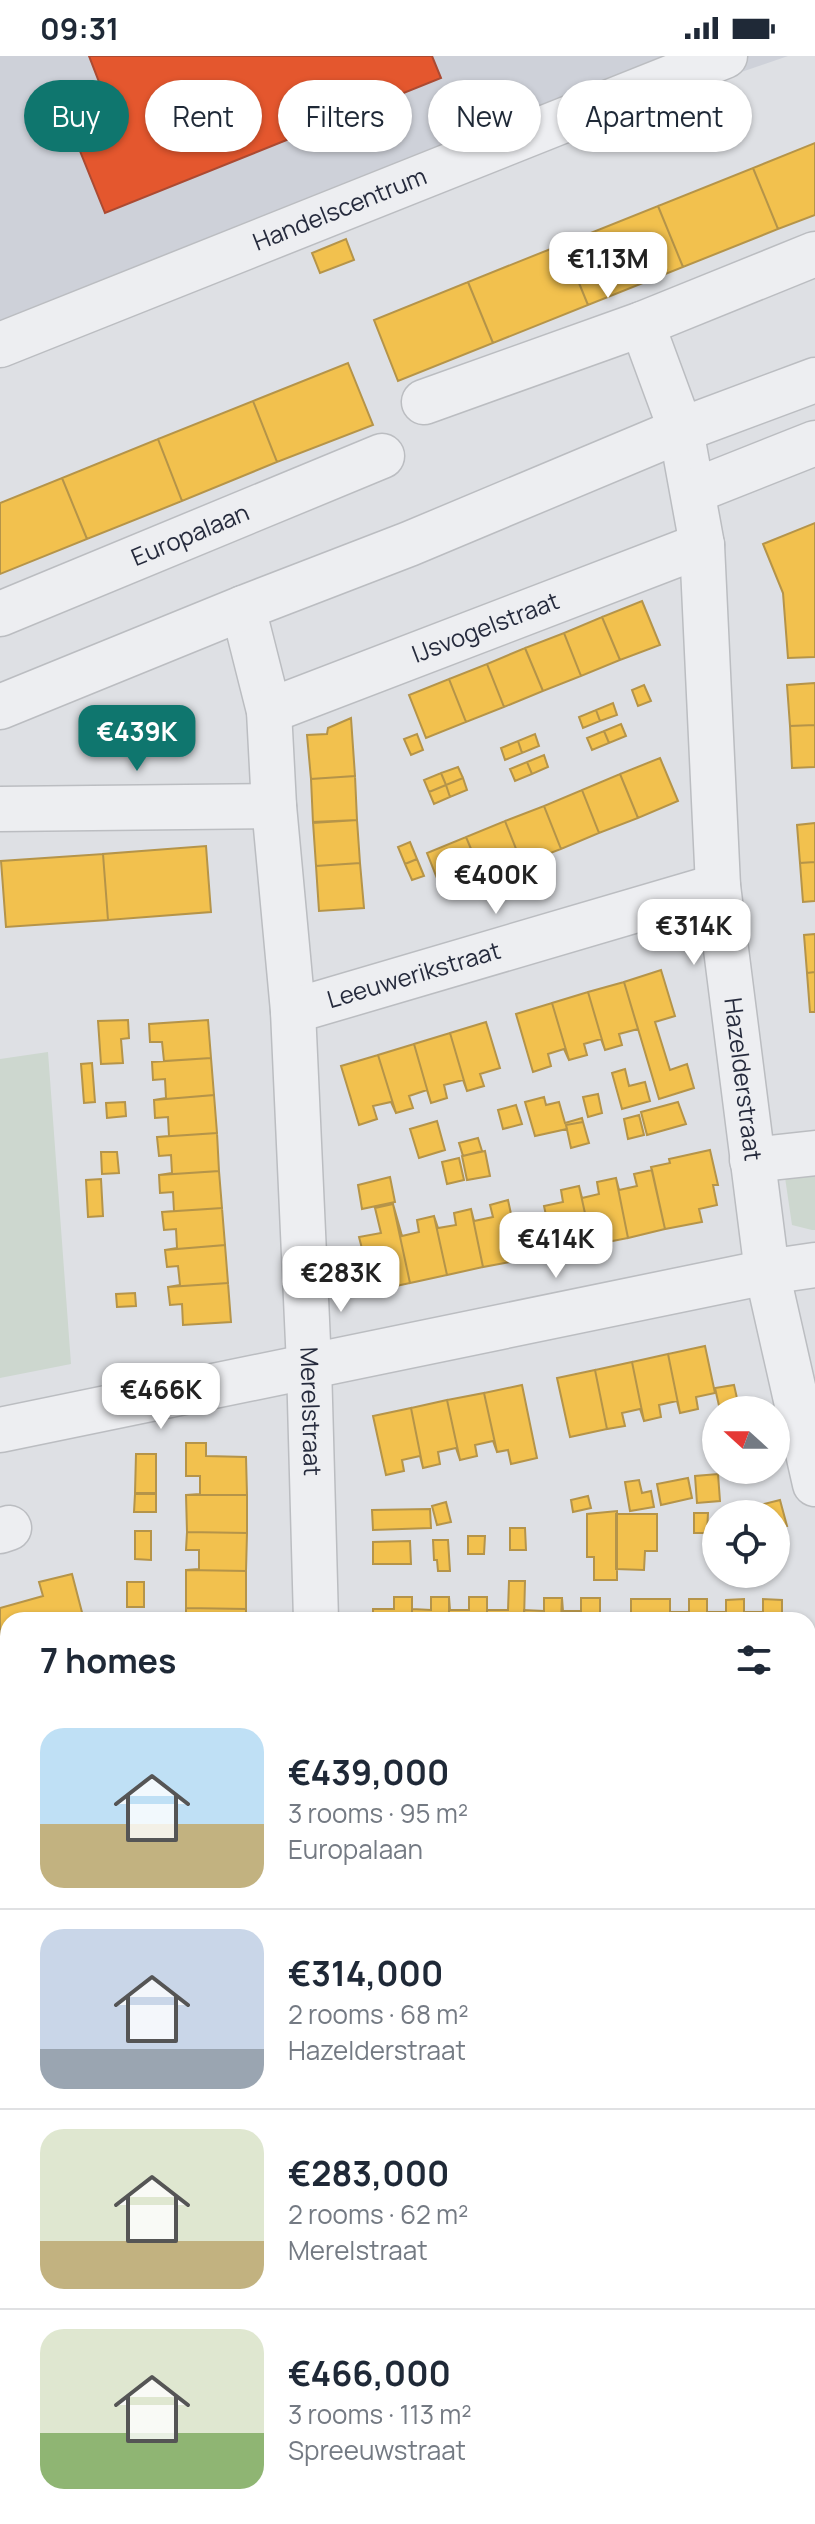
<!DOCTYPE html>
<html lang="en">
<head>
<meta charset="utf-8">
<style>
	body { margin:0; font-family:Manrope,sans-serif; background:#f6f6f7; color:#1f2937; height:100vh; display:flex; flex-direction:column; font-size:30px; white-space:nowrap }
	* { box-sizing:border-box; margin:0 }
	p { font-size:26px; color:#747a83 }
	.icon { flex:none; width:44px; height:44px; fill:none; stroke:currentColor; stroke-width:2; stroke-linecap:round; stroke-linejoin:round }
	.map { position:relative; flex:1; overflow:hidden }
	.side { position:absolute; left:0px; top:1556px; width:816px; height:912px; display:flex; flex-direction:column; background:#fff; border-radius:24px 24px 0 0; box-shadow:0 2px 6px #0004 }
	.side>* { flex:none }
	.banner { position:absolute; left:24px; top:24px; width:768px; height:72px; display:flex; gap:16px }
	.needle { width:52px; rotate:291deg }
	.buttons { position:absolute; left:702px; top:1340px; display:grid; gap:16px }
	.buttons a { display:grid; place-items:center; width:88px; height:88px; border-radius:50%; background:#fff; box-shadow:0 2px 6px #0004; font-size:40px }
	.price { position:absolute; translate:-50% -68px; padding:0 18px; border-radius:16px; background:#fff; color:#222; font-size:26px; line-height:52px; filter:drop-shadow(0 2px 4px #0008) }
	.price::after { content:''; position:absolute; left:50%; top:48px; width:24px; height:18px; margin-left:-12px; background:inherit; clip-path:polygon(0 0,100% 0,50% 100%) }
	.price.current { background:#0f766e; color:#fff }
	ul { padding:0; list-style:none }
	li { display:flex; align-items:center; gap:24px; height:200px; padding:0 40px }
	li+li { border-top:2px solid #e0e1e3 }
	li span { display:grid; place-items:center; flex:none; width:224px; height:160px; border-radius:24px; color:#555 }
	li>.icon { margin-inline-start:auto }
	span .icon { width:96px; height:96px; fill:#fffc; stroke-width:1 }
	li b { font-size:34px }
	h2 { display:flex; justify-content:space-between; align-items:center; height:96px; padding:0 40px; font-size:34px }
	.chip { padding:0 28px; border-radius:36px; background:#fff; box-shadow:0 2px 6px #0004; font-size:28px; line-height:72px }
	.chip.current { background:#0f766e; color:#fff }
	.status { display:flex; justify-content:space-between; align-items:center; height:56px; padding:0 40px; background:#fff; direction:ltr }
	.status svg { height:22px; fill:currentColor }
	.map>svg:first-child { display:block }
</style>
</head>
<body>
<div class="status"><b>09:31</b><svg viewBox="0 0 49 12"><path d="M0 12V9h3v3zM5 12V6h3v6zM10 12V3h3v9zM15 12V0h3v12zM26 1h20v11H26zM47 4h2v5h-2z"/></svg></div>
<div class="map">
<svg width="815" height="2468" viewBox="0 0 815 2468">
	<rect width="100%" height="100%" fill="#dee0e4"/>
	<path fill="#ced1d9" d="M0,0h788l-788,271z"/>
	<path fill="#cdd7cf" d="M48,996l23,312 -71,14v-319z
		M815,1105v69h-3l-20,-5 -9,-61z"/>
	<path fill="#f2c14e" stroke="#b59449" stroke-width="2" d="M815,87v72l-37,14 -25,-61z
		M753,112l25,61 -95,38 -25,-61z
		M658,150l25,61 -95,38 -25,-61z
		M346,183l8,21 -34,13 -8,-20z
		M563,188l25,61 -95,38 -25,-61z
		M468,226l25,61 -95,38 -24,-61z
		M348,307l25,62 -96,37 -24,-61z
		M253,345l24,61 -95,39 -24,-62z
		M158,383l24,62 -95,38 -25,-61z
		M62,422l25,61 -87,35v-71z
		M815,467v134l-27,1 -5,-65 -20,-49z
		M642,545l18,44 -40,15 -18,-43z
		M602,561l18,43 -39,16 -17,-43z
		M564,577l17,43 -38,15 -18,-43z
		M525,592l18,43 -39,16 -17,-43z
		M487,608l17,43 -38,15 -17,-43z
		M449,623l17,43 -40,16 -17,-43z
		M815,627v42l-25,1 -3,-41z
		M644,629l7,16 -13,5 -6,-16z
		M613,647l4,12 -17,6 -4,-11z
		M596,654l4,11 -17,7 -4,-11z
		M351,662l4,58 -44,3 -4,-44 20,-1 1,-6z
		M621,668l5,12 -17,7 -5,-12z
		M815,669v42l-23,1 -2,-42z
		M604,675l5,12 -17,7 -5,-12z
		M417,678l6,16 -12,5 -7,-16z
		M535,678l4,12 -17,7 -4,-12z
		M518,685l4,12 -17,7 -4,-12z
		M544,699l4,12 -16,7 -5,-12z
		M660,702l18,43 -40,17 -18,-44z
		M527,706l5,12 -17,7 -5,-12z
		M458,711l5,11 -17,7 -5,-12z
		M441,717l5,12 -17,7 -5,-12z
		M620,718l18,44 -39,15 -17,-43z
		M355,720l2,44 -44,3 -2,-44z
		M463,722l4,12 -17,7 -4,-12z
		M446,729l4,12 -16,7 -5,-12z
		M582,734l17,43 -38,16 -17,-43z
		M544,750l17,43 -39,15 -17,-43z
		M357,764l3,43 -44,3 -3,-44z
		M505,765l17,43 -38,16 -18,-43z
		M815,767v39l-15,1 -3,-38z
		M466,781l18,43 -40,16 -17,-43z
		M410,786l7,17 -12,5 -7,-17z
		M206,790l5,66 -103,8 -5,-66z
		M103,798l5,66 -102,7 -5,-66z
		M417,803l7,17 -12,4 -7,-16z
		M815,806v39l-12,1 -3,-39z
		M360,807l4,45 -45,3 -3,-45z
		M815,878v38l-8,1 -3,-38z
		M661,914l14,46 -20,6 15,48 17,-6 7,24 -35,11 -35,-117z
		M815,916v40h-5l-3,-39z
		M624,926l14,47 -19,5 3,11 -17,5 -17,-58z
		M588,936l17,58 -4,-11 -17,5 3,11 -18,5 -17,-57z
		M552,947l17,57 -5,-11 -16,5 3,12 -18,6 -17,-58z
		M128,964l1,18 -8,1 2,24 -22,1 -3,-43z
		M208,964l3,38 -47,3 -2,-19h-12l-1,-18z
		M486,966l14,46 -20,6 4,12 -17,5 -17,-58z
		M450,977l17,58 -4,-11 -19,5 3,13 -16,5 -17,-59z
		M414,988l17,59 -4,-13 -18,6 4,12 -17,5 -18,-58z
		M378,999l18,58 -5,-11 -18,4 4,13 -18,6 -18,-59z
		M211,1002l3,37 -60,5 12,-2 -1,-19 -12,1 -1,-18z
		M92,1007l3,39 -11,1 -3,-39z
		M625,1013l4,17 16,-4 5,19 -28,8 -10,-36z
		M598,1038l4,19 -14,4 -5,-20z
		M214,1039l3,38 -60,4 12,-1 -1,-19 -13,1 -1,-18z
		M544,1041l2,8 13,-3 6,21 17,-5 1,4 -17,3 1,4 -32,7 -10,-34z
		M125,1046l1,14 -19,2 -1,-15z
		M678,1046l8,22 -39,11 -6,-23z
		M516,1049l6,19 -19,5 -5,-19z
		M639,1059l5,20 -16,4 -4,-20z
		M437,1065l8,29 -26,8 -9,-29z
		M583,1066l6,21 -18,5 -5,-23z
		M217,1077l2,38 -60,4 13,-2 -1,-18 -12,1 -2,-19z
		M478,1082l4,13 -19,5 -4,-13z
		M710,1094l8,35h-5l4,20 -18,4 3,13 -37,7 -14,-62 19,-4 -1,-4z
		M485,1095l5,25 -23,4 -5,-24z
		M101,1096h16l2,21 -17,1z
		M459,1102l5,22 -17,4 -5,-22z
		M652,1114l13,59 -37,9 -12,-60 3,12 18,-4 -3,-12z
		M219,1115l3,37 -60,4 12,-1 -1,-19 -13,1 -1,-18z
		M390,1121l5,25 -33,7 -4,-24z
		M616,1122l12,60 -36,7 -13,-59 3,12 17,-4 -2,-12z
		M101,1123l2,37 -15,1 -2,-37z
		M579,1130l13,59 -38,8 -10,-47 19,-4 -2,-12z
		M508,1144l13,60 -38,7 -12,-58 3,12 19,-4 -3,-12z
		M393,1148l17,79 -37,8 -14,-54 22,-4 -6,-25z
		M393,1148l9,32 17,-4 -2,-12 17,-4 13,59 -37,8z
		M222,1152l3,37 -60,5 12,-2 -1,-19 -12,1 -2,-18z
		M471,1153l12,58 -36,8 -13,-59 4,12 18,-3 -2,-12z
		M225,1189l3,38 -60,4 12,-2 -2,-19 -11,1 -2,-17z
		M228,1227l3,39 -48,3 -1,-21 -12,1 -2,-18z
		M135,1237l1,13 -19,1 -1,-13z
		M705,1290l10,47 -19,4 2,12 -18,4 -12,-59z
		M668,1298l12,59 -3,-12 -18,4 2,12 -17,4 -12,-59z
		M632,1306l12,59 -4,-12 -18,4 3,13 -18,3 -12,-59z
		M595,1314l12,59 -37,8 -13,-59z
		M522,1329l15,73 -26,6 -3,-14 -11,2 -13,-59z
		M734,1329l5,22 -19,3 -5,-22z
		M484,1337l13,59 -4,-11 -18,4 2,11 -17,4 -13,-60z
		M447,1344l13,60 -4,-12 -18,4 2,12 -17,4 -12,-60z
		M411,1352l12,60 -3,-12 -18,4 2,11 -18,4 -13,-59z
		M186,1387h20v13l40,1 1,38h-61l14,-1v-18h-14z
		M136,1398h20v39h-21z
		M718,1418l2,27 -23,2 -2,-27z
		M688,1422l4,20 -31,7 -4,-21z
		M639,1424l3,13 9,-2 3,16 -24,4 -5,-29z
		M135,1438h21v18h-22z
		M186,1439h61v38l-60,-1z
		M588,1440l3,12 -18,4 -2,-12z
		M780,1444l7,26 -10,3 5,21 -6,2v-38h-30l-2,-5z
		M446,1446l5,20 -14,3 -5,-19z
		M430,1453l1,19 -58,2 -1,-20z
		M617,1455v69h-23v-23h-7v-43z
		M694,1457h14l-1,20h-13z
		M616,1458h41v37h-12l-1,19 -28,-1z
		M510,1472h15l1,22h-16z
		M135,1475h16v29l-16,-1z
		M187,1476l60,1 -1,38 -60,-1 13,-1v-19h-13z
		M468,1480h17l-1,18h-16z
		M433,1484h15l2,31h-12l-1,-11h-3z
		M410,1485l1,23h-38v-22z
		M186,1514l60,1v38l-60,-1z
		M72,1518l12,46h-76v81l-8,2v-95l43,-12 -4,-14z
		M509,1525h16l-1,39h-37v-10h21z
		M127,1526h17v25h-17z
		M394,1541h18v23h-39v-11h21z
		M412,1541v12l19,1v-13h18v23h-37z
		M449,1541l1,13h19v-13h18v23h-38z
		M544,1542h18l-1,22h-37v-10l20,1z
		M562,1542l1,13h18v-13h19v22h-39z
		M631,1543h39v21h-39z
		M670,1543v13h19v-13h18v21h-37z
		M744,1543v21h-37v-8h19v-12z
		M744,1543v13h19v-13l19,1v20h-38z
		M186,1552l60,1v11h-60z
		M0,1764l8,1v232l-8,-2z
		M811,1975l4,1v61l-7,-1v-49z
		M808,2154l7,1v42l-7,-1z
		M6,2247h2v28l-8,-3v-9z
		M0,2272l8,3v25l-8,-3z
		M50,2460h42l-3,8h-21z
		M217,2460h81l-3,8h-25l-14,-5 -2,5h-35l-5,-2z
		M695,2460h37l-2,8h-28l-9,-2z
		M732,2460h38l-3,8h-37z
		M770,2460h37l-2,8h-38z"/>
	<path fill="#e4572e" stroke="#ab4a32" stroke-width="2" d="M89,0h343l9,22 -336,135 -46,-114 40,-17z"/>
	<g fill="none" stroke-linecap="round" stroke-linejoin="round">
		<defs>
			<g id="minor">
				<path id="s1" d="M642,268l39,106 21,115 16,341 49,386 48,212"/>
				<path id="s2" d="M0,289l725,-289"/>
				<path d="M424,346l218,-78 173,-70"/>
				<path d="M694,435l121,-48"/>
				<path id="s3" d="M243,552l26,103 5,95 19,205 16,354 7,255"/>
				<path id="s4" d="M0,558l382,-158"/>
				<path id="s5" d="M269,655l433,-166"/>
				<path d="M0,753l274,-3"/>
				<path id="s6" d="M293,955l425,-125"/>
				<path d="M752,1104l63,-7"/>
				<path d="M0,1374l767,-158 48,-7"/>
				<path d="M0,1475l9,-3"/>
				<path d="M808,1661h7"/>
				<path d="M808,2095l7,1"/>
				<path d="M0,2187l8,-19"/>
				<path d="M428,2460l16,8"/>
				<path d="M159,2468l3,-8"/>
			</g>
			<path id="tertiary" d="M0,651l243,-99 166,-64 272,-114 134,-50"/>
		</defs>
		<use href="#minor" stroke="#bbbdc1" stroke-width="47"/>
		<use href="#tertiary" stroke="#bbbdc1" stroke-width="47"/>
		<use href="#minor" stroke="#edeef1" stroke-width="44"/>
		<use href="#tertiary" stroke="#edeef1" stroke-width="44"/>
	</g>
	<g text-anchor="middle" stroke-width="8" stroke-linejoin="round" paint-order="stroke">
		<g font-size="24" fill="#262b3d" stroke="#ebeef4">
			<text dy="8" stroke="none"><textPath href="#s2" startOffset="366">Handelscentrum</textPath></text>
			<text dy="8" stroke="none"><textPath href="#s4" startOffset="206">Europalaan</textPath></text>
			<text dy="8" stroke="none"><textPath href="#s5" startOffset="232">IJsvogelstraat</textPath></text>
			<text dy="8" stroke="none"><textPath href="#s6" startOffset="126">Leeuwerikstraat</textPath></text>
			<text dy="8" stroke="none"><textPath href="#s1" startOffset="766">Hazelderstraat</textPath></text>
			<text dy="8" stroke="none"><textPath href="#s3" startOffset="808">Merelstraat</textPath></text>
		</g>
	</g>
</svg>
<div class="buttons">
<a><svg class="needle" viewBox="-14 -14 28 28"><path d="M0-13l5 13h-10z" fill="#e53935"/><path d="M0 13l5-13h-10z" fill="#747a83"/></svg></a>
<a><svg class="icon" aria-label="locate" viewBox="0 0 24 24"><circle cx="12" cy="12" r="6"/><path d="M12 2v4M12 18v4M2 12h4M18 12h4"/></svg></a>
</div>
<b class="price" style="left:608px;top:244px">€1.13M</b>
<b class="price current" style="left:137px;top:717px">€439K</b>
<b class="price" style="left:496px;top:860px">€400K</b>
<b class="price" style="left:694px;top:911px">€314K</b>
<b class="price" style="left:556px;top:1224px">€414K</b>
<b class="price" style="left:341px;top:1258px">€283K</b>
<b class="price" style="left:161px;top:1375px">€466K</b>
<div class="banner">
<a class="chip current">Buy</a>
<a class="chip">Rent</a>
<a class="chip">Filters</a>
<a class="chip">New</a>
<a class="chip">Apartment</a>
</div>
<section class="side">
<h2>7 homes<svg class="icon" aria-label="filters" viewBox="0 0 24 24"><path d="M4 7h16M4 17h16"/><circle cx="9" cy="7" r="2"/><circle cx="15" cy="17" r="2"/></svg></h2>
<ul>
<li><span style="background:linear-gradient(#bfe0f5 60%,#c2b280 0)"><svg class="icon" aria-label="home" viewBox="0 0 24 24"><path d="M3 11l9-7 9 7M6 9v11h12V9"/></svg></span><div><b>€439,000</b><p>3 rooms · 95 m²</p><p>Europalaan</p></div></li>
<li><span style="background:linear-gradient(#c9d6e8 75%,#9aa5b1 0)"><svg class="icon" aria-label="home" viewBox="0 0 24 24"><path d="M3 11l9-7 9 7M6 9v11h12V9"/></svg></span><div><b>€314,000</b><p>2 rooms · 68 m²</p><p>Hazelderstraat</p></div></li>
<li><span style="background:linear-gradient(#dfe7d0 70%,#c2b280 0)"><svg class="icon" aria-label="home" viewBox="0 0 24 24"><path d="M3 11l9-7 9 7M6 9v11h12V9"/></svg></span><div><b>€283,000</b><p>2 rooms · 62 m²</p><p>Merelstraat</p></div></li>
<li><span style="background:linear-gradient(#dfe7d0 65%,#8fb573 0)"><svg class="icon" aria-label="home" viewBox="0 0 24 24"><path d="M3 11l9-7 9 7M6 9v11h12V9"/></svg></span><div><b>€466,000</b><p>3 rooms · 113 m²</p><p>Spreeuwstraat</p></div></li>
</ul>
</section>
</div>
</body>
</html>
